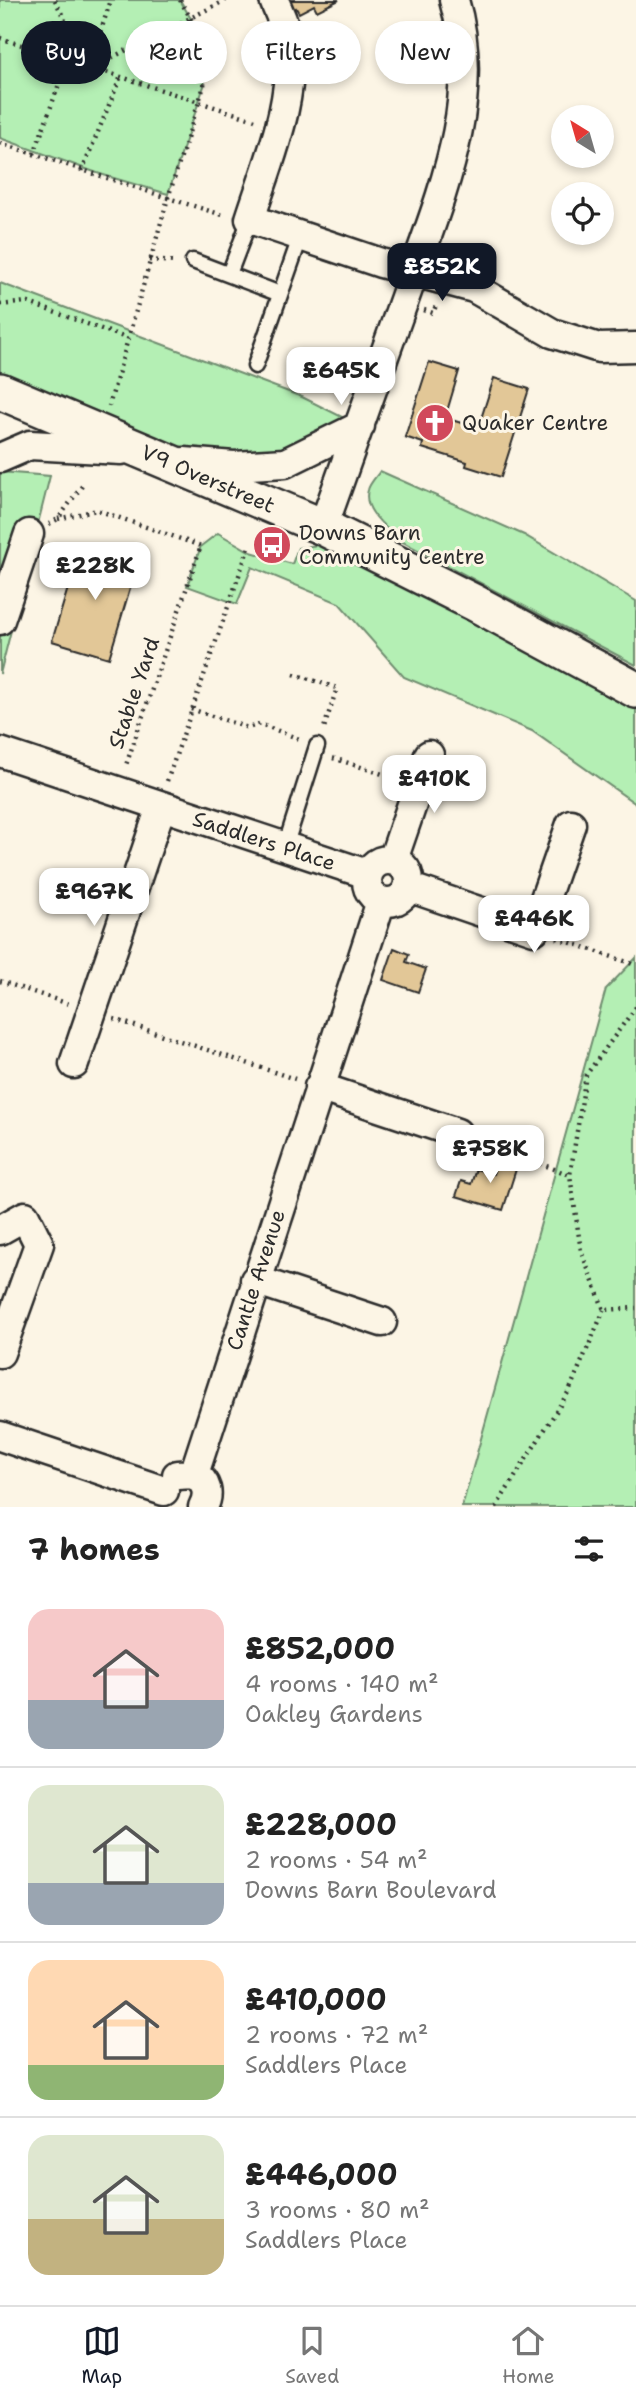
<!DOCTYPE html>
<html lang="en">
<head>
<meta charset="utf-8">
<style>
	body { margin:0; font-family:"Shantell Sans",sans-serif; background:#f6f6f6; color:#222; height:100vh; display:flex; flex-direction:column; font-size:26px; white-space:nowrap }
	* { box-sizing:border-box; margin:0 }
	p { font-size:23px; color:#767676 }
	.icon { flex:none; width:38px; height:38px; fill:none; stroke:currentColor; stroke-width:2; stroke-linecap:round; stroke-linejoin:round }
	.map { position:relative; height:1507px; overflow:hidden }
	.sheet { display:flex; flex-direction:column; background:#fff; flex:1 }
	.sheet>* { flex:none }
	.hud { position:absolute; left:21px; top:21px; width:595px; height:63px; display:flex; gap:14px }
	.needle { width:46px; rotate:323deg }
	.controls { position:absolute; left:551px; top:105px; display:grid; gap:14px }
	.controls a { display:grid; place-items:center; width:63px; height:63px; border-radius:50%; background:#fff; box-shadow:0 4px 10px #0003; font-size:35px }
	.price { position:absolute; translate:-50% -60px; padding:0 16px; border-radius:14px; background:#fff; color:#222; font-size:23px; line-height:46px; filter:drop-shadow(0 2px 4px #0008) }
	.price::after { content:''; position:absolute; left:50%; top:42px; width:21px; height:16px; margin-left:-10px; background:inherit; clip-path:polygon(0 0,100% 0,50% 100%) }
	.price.current { background:#111827; color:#fff }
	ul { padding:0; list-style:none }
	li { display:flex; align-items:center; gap:21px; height:175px; padding:0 28px }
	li+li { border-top:2px solid #e0e0e0 }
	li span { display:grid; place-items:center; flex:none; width:196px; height:140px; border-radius:21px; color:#555 }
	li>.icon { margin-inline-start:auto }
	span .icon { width:84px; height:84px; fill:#fffc; stroke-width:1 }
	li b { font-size:30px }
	h2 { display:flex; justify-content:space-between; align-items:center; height:84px; padding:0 28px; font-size:30px }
	.tag { padding:0 24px; border-radius:32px; background:#fff; box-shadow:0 4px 10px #0003; font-size:24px; line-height:63px }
	.tag.current { background:#111827; color:#fff }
	.tabs { display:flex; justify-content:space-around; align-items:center; height:98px; border-top:2px solid #e0e0e0; background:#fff; font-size:19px; color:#767676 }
	.tabs a { display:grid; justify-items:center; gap:4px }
	.tabs .current { color:#111827 }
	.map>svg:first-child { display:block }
</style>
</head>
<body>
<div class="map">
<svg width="636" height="1507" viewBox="0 0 636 1507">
	<rect width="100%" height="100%" fill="#fcf5e5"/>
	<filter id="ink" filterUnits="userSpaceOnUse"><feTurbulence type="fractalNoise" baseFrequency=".0143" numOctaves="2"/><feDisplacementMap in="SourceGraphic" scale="14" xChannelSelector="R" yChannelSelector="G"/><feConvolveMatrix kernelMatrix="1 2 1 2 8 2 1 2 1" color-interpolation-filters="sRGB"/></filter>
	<g filter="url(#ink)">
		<path fill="#b4efb4" stroke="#708d70" stroke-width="2" d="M0,0h180l28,48 -4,38 -36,108 -68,-20 -100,-36z
			M0,283l302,114 58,29 -126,40 -234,-75z
			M380,471l144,64 112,66v64l-237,-125c-12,-12 -37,-30 -31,-50 1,-6 9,-14 12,-19z
			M0,472l50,4 -50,198z
			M218,533l33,19 41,12 6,-16 20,-3 318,159v100l-104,-73 -128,-54 -65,-74 -87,-36 -15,37 -50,-18 14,-40z
			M636,958v549h-174l144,-518z"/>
		<path fill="#e2c797" stroke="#2b2b2b" stroke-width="2" d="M287,0h52l-22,11 -3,-6 -15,8 -3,-5 -3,2z
			M429,362l30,9 -14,47 33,10 16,-50 35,11 -28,88 -35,-11 1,-4 -45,-14 1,-5 -18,-6z
			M81,545l57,17 -29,96 -57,-17z
			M394,948l15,6 -3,8 20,7 -8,23 -35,-12z
			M499,1157l19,6 -15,47 -47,-14 5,-15 10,3 5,-15 17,5z"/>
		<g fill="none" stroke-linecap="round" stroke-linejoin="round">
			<defs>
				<path id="service" d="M193,261l87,33
					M229,274l21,-55
					M255,366l45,-128
					M285,847l32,-101"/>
				<path id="minor" d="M274,0c4,11 11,24 13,35 11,61 -19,127 -37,184l131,44 93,25 78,45 47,15 37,-1
					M0,458l30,-13 91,5
					M184,462l50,4 51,-3 75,-37
					M323,527c31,-85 60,-170 91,-255 31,-86 68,-179 40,-272
					M0,620l29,-86
					M0,752l367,122
					M367 881a21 21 0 1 1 42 0a21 21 0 1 1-42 0Z
					M393,860l36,-105
					M408,887l126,43 37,-106
					M74,1064l87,-257
					M319,1087l138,46
					M0,1230l25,-14 14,28 -39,109
					M255,1280l127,42
					M0,1436l164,55
					M194,1474l187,-573
					M177,1475l17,-1c13,8 16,20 9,33"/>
				<path id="tertiary" d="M0,391l323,136 152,76 161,87"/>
			</defs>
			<use href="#service" stroke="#2b2b2b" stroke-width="19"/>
			<use href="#minor" stroke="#2b2b2b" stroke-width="33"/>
			<use href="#tertiary" stroke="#2b2b2b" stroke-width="40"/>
			<path stroke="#2b2b2b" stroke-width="4.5" stroke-dasharray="2 5" stroke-linecap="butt" d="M55,0l19,39 19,28
				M180,0l28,48 -4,38 -36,112 58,18
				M0,38l255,82
				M93,66l6,-30 12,-36
				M93,67l133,-67
				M0,143l168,55 -59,208
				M34,154l34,-95
				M82,171l39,-95
				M149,260l26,2
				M0,305l26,-3 100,36
				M424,310l9,3 4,-10
				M58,519l39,-9 104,36 -76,222
				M49,524l9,-5 24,-33
				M294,674l43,14 -14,43
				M191,709l57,19 12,-4 42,16
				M333,758l62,20
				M167,781l83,-237
				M557,938l79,27
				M0,981l69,23
				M636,1007l-50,68 -16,100 11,76 23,59 32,-2
				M114,1019l181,60
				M481,1141l89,34
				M496,1507l73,-116 35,-81"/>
			<use href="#service" stroke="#fcf5e5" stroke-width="14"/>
			<use href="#minor" stroke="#fcf5e5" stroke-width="28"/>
			<use href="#tertiary" stroke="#fcf5e5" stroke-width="35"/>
		</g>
	</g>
	<defs>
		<symbol id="church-disc" viewBox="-11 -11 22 22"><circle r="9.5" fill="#d1495b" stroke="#fcf5e5"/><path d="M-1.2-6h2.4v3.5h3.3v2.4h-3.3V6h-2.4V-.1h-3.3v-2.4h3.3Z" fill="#fff"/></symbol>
		<symbol id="bus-disc" viewBox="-11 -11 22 22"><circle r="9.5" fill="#d1495b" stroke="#fcf5e5"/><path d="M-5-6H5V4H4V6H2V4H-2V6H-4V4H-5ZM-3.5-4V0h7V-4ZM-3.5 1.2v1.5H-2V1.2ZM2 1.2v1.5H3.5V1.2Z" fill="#fff"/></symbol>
	</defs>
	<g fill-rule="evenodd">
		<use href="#church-disc" x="413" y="401" width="44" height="44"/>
		<use href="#bus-disc" x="250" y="523" width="44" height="44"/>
	</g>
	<g text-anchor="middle" stroke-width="6" stroke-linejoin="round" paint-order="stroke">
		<g font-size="21" fill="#2b2b2b" stroke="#fcf5e5" text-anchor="start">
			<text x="462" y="430">Quaker Centre</text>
			<text x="299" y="540">Downs Barn<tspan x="299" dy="24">Community Centre</tspan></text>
		</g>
		<g font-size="21" fill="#2b2b2b" stroke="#fcf5e5">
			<text transform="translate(208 479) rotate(23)" y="7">V9 Overstreet</text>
			<text transform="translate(134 693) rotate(-71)" y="7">Stable Yard</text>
			<text transform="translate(264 841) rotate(18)" y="7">Saddlers Place</text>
			<text transform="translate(256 1280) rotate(-72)" y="7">Cantle Avenue</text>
		</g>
	</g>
</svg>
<div class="controls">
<a><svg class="needle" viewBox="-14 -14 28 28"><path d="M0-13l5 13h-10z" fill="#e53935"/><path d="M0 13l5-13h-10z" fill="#767676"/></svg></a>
<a><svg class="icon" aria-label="locate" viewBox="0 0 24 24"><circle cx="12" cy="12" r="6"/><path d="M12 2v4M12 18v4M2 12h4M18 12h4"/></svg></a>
</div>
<b class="price current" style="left:442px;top:303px">£852K</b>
<b class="price" style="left:341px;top:407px">£645K</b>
<b class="price" style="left:95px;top:602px">£228K</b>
<b class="price" style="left:434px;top:815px">£410K</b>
<b class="price" style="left:94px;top:928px">£967K</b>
<b class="price" style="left:534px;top:955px">£446K</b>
<b class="price" style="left:490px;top:1185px">£758K</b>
<div class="hud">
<a class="tag current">Buy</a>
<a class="tag">Rent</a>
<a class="tag">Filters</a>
<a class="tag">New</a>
</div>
</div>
<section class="sheet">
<h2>7 homes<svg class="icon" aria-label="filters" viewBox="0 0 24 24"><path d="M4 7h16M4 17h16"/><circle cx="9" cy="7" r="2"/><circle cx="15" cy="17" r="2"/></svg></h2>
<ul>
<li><span style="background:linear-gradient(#f6c9c9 65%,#9aa5b1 0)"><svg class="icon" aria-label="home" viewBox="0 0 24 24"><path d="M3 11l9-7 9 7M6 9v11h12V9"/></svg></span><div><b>£852,000</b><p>4 rooms · 140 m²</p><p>Oakley Gardens</p></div></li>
<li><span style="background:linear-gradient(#dfe7d0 70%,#9aa5b1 0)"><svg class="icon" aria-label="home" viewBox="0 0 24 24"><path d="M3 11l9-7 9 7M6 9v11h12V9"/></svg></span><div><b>£228,000</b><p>2 rooms · 54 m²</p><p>Downs Barn Boulevard</p></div></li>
<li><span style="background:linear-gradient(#ffd9b3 75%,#8fb573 0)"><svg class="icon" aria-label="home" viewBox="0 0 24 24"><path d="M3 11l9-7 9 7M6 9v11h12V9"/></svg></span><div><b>£410,000</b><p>2 rooms · 72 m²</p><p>Saddlers Place</p></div></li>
<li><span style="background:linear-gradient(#dfe7d0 60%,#c2b280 0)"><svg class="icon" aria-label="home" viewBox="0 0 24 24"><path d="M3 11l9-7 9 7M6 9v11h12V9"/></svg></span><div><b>£446,000</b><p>3 rooms · 80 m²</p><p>Saddlers Place</p></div></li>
</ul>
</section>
<nav class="tabs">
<a class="current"><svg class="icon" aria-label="map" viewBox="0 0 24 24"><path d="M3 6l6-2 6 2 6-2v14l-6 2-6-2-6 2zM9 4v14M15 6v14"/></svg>Map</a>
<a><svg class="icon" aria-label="saved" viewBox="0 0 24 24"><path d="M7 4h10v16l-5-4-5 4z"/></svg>Saved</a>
<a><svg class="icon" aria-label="home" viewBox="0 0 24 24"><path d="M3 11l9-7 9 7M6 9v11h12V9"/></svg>Home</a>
</nav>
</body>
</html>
